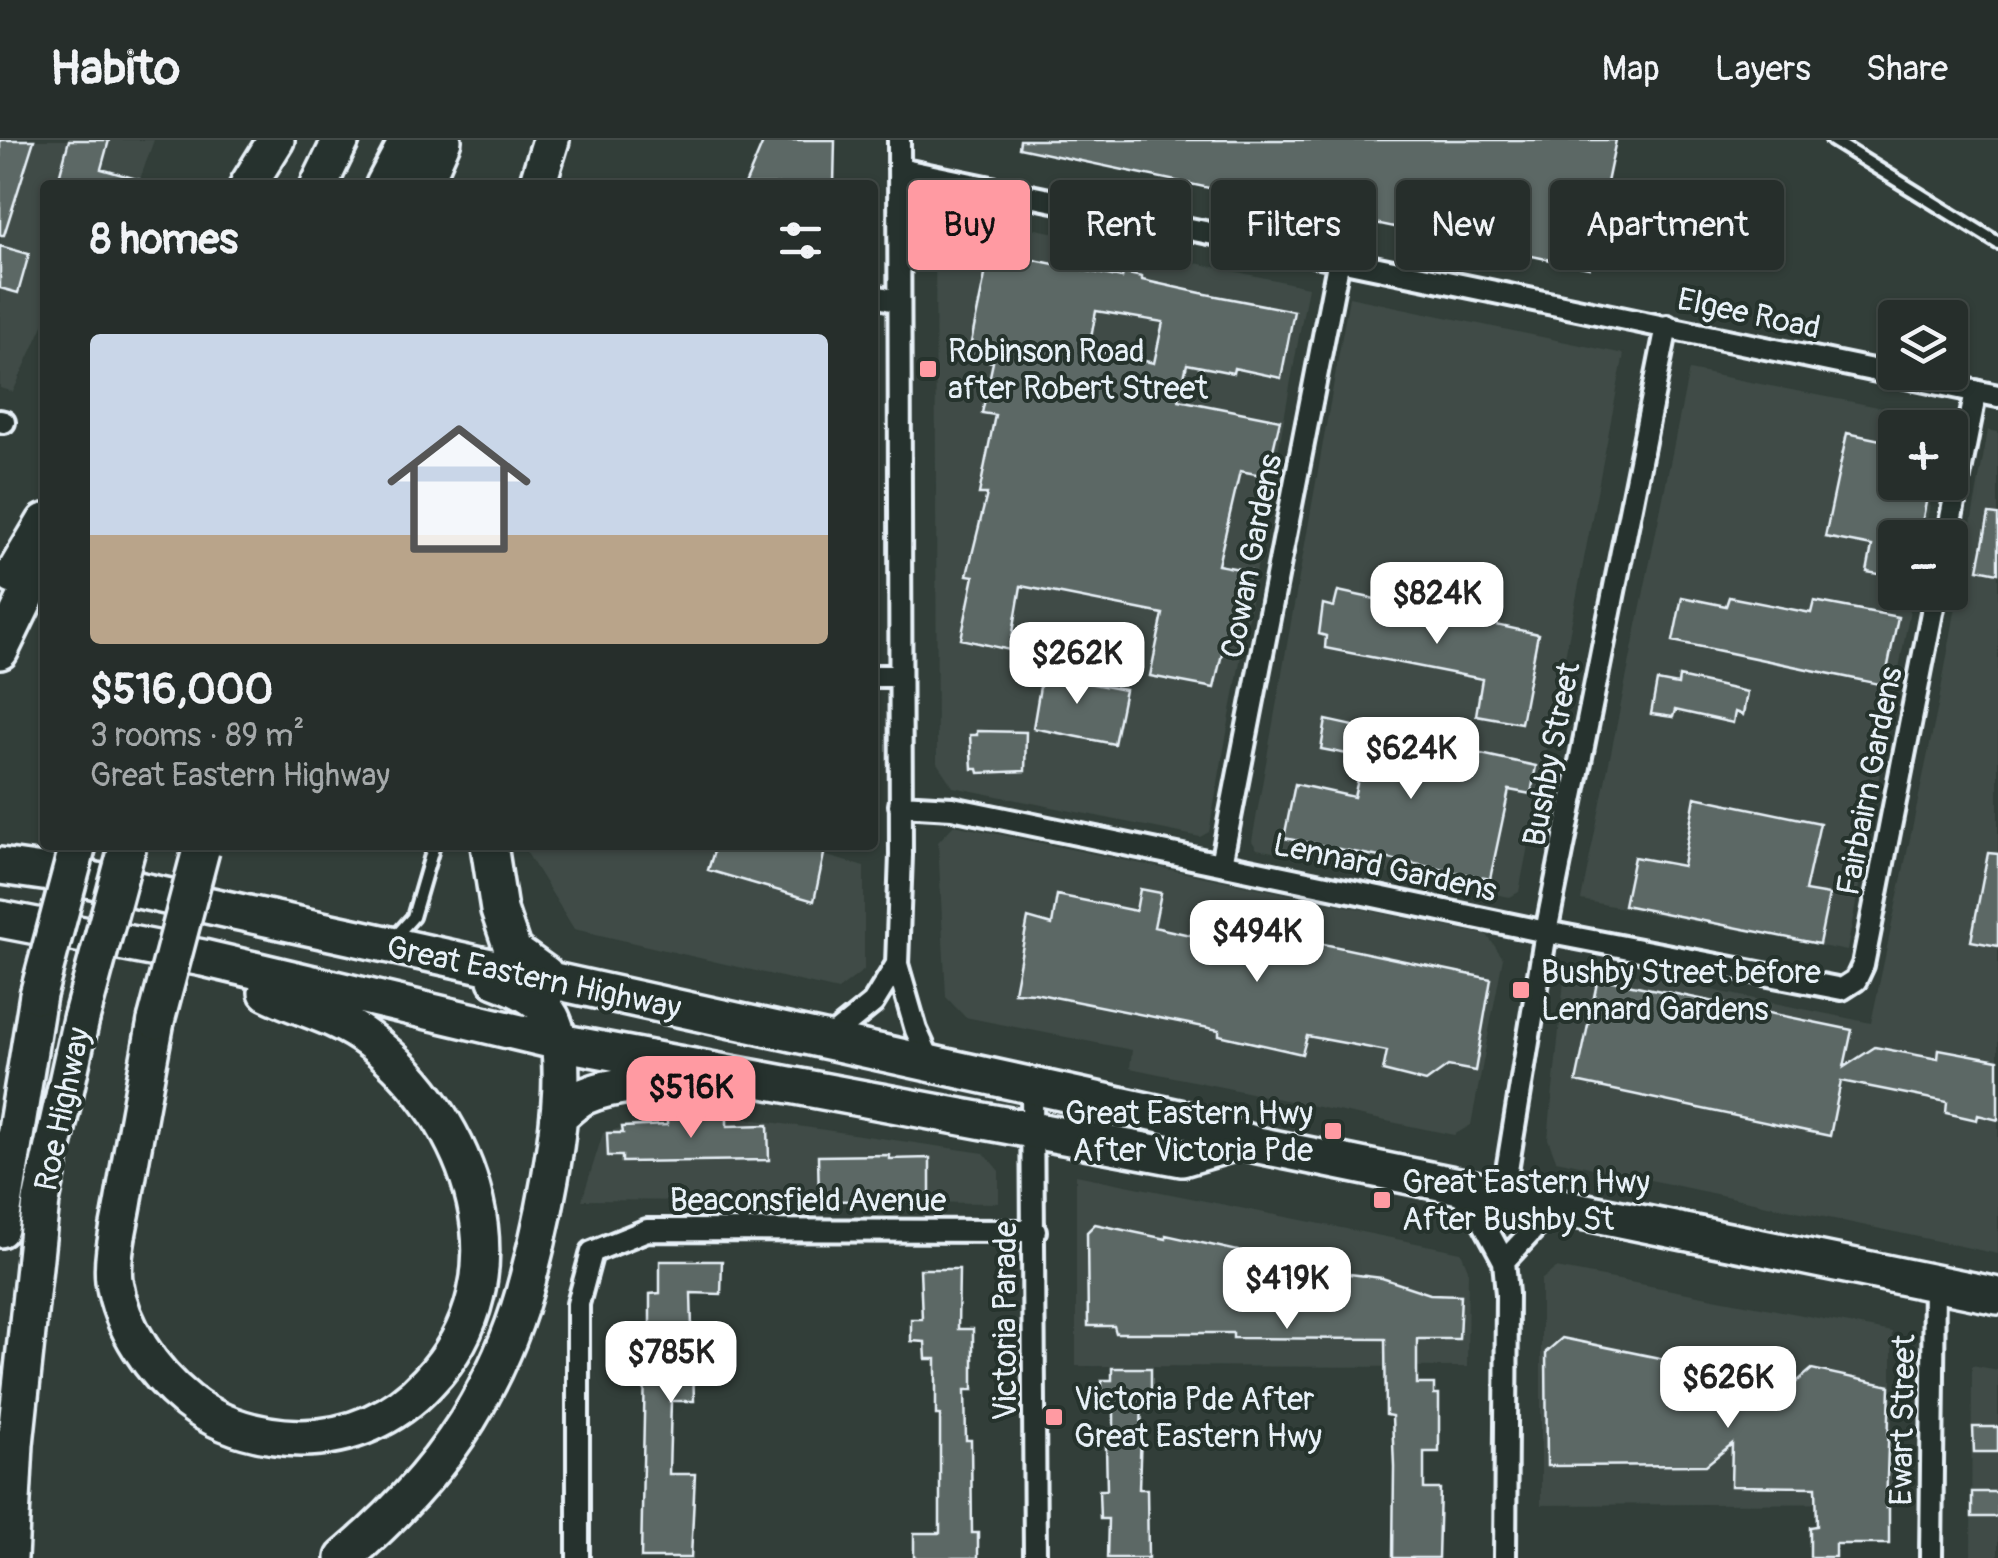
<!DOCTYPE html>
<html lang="en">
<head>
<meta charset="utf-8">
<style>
	body { margin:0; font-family:Pangolin,sans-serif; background:#2e3633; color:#f1f3f6; height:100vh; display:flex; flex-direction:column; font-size:38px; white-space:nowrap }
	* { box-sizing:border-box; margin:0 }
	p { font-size:32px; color:#a4a8a9 }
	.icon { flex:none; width:55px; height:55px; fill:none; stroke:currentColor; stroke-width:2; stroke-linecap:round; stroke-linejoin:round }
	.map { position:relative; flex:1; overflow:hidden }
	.drawer { position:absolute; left:40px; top:40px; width:838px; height:670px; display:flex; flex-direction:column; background:#262e2b; border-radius:10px; box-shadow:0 2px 8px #0004,0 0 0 2px #424a47 }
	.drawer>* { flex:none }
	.banner { position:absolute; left:908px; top:40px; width:940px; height:90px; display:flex; gap:20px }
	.tools { position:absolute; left:1878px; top:160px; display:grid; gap:20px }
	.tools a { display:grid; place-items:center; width:90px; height:90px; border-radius:10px; background:#262e2b; box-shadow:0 2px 8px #0004,0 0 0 2px #424a47; font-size:50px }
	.price { position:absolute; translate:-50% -85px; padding:0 22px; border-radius:20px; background:#fff; color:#222; font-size:32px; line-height:65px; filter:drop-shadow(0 2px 5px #0008) }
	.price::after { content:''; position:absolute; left:50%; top:60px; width:30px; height:22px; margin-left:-15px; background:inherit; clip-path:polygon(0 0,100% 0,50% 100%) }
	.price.active { background:#ff9aa2; color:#111 }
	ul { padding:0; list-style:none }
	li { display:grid; align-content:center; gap:20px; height:530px; padding:0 50px }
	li+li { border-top:2px solid #424a47 }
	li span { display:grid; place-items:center; height:310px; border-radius:10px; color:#555 }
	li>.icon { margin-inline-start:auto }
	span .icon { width:180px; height:180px; fill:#fffc; stroke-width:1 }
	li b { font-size:42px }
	h2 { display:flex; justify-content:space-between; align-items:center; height:120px; padding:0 50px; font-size:42px }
	.pill { padding:0 35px; border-radius:10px; background:#262e2b; box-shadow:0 2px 8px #0004,0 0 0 2px #424a47; font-size:35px; line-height:90px }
	.pill.active { background:#ff9aa2; color:#111 }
	header { display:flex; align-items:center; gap:60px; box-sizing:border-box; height:140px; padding:0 50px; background:#262e2b; border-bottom:2px solid #424a47 }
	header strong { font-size:48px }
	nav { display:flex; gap:55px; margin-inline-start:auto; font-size:35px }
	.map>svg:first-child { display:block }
</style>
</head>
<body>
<header>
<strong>Habito</strong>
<nav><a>Map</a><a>Layers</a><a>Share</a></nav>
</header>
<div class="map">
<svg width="1998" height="1418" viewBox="0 0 1998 1418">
	<rect width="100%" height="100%" fill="#323e39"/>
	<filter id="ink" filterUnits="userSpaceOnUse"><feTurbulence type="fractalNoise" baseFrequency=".01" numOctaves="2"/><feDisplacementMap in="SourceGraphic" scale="20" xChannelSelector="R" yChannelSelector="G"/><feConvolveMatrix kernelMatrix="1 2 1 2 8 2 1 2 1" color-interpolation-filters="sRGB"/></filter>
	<g filter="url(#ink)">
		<path fill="#3f4b46" d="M0,0h154l-16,45h-93v136l-32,71 -13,-4z
			M947,70l361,77 -99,545 -9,5 -247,-50 -16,-24 -2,-538z
			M1349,157l275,57 -105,538 -9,5 -253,-48 -5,-8z
			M1689,230l256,50 -1,7 -49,1v54l39,1 -10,54 -29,1v54l18,1 -66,358 -266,-51z
			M1988,290l10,2v822l-442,-94 -8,-21 16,-158 23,-17 284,59 67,-317z
			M954,685l533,110 16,23 -32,167 -17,10 -324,-67 2,-18 -167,-33 -19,-20 -8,-155z
			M522,705h269l73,22v103l-26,20 -264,-61z
			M663,976h66l255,37 15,18v32l-417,-3 21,-67z
			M1076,1035l385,77 7,17 -1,98 -391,-1z
			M1556,1128l336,64v171l-351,2v-225z
			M1972,1225l26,5v188h-27z"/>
		<path fill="#5c6865" stroke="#e8f1f8" stroke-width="2.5" fill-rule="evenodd" d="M0,0h34l-30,95h-4z
			M69,0h40l-8,29 39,11 -1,5h-82z
			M764,0h71l-1,45h-89z
			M1020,0h596l-27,128 -570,-120z
			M0,106l29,8 -11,39 -18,-5z
			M990,111l132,27 1,-5 19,4v3l59,13 93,18 -13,67 -47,-10 -1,5 -46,-9 -8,36 101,20 -13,56 -27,-5 -22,94 32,6 -12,59 -10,-2 -14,60 -64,-12 13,-62 -142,-28 -11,64 -49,-11 13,-63 -7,-1 20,-81h-8l16,-79 -13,-2 11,-51 -25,-5zM1096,171l67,11 -9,41 -65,-14z
			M1847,293l48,10v39h35l-11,56h-24v39l-28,-5 5,-26 -47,-9z
			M1989,374l9,1v58l-20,-4z
			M1338,451l200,43 -17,89 -45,-8 6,-36 -157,-31 1,-12 -7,-2 4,-30 11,3z
			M1682,457l44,9 3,-9 82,16 3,-12 84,16 -14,68 -211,-44z
			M1044,523l25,6 -2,10 58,11 -11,54 -81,-16z
			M1679,537l68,15 -4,23 -8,-3 -2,11 -58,-13 -2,7 -22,-3 6,-33 21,4z
			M1326,580l210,46 -5,28 -22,-4 -19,89 -206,-41 11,-54 59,13 9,-40 -42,-8z
			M977,591l49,1 -1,39 -46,2 -1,-4h-6l-2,-34h7z
			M1695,657l125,26 -15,68 24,4 -10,49 -195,-39 10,-48 49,9z
			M716,705h110l-12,56 -106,-31z
			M1988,713l10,1v92l-27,-5z
			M1140,749l21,4 -7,34 72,16 8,-33 26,6 -3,14 234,49 -16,92 -27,-5 -22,16 -43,-11 4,-20 -80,-15 -5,18 -83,-19v-5l-185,-37 -20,-1 14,-74 24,7 5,-30 79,16z
			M1598,838l254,52 -8,37 31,-20 63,12 1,-10 59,11v60l-20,-5 -1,5 -31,-7 1,-11 -106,-21 -11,55 -254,-54z
			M667,976l60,1v9l41,-1 1,35 -147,2v-6h-14l-1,-23h16l-1,-6 45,-2z
			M889,1015v4l41,-1v42l-111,1 -1,-45z
			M1095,1084l71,15v-4l167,37 49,6 48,16 31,1 -2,44h-42v45h17v11h5v57h-15v37h16l-2,69h-45l1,-91 -2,-51 -6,-1 -1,-76 -152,-1v-5h-117l-2,-7h-26l-1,-94z
			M660,1121h62l-1,33 -30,-1 3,108h-23l-2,73h26l-4,84h-50l4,-188h5v-76l10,-1z
			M920,1129h39l-1,60h15v61h-8l1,50h5l1,93h6v25h-64v-25h26v-118h-4v-56h-10l-1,-17 -14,-1v-22h11z
			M1562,1198l141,29 19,20 19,-12 51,11 20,-17 78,17 -4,122h3v36h-54v13h-25v-30l7,-1 -1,-39 -85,-1 1,-42 -26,21 -159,1 -1,-114z
			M1112,1228h39v34h-9l-3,87h8l1,69h-41l1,-39h-8l-1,-29h8l-1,-44h8v-44h-12v-22h10z
			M1973,1287h25v25h-24z
			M1972,1352h26v25h-26z"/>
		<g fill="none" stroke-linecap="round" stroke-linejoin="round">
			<defs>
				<path id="lane" d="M1832,0l166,103
					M394,798l19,-21 21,-72"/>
				<path id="street" d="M899,0l2,715 -4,109 19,66 15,33
					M899,29l1099,227
					M872,155l27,7
					M0,281l4,1
					M1947,398l29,-147
					M872,536h27
					M900,665l52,3 594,124 296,57 14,-9 7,-15 73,-373
					M1221,724l118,-605
					M827,900l46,-37 24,-39
					M1032,945l3,473
					M1454,1046l28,34 22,41 3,33 -2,264
					M1503,1055l43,-263 121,-606
					M1504,1121l39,-42 24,-8
					M578,1418v-254l14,-52 55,-22 388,1
					M1931,1418l3,-275"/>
				<path id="highway" d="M248,45l28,-45
					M319,45l22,-45
					M384,45l24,-45
					M423,45l20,-45
					M537,45l14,-45
					M13,436l32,-54
					M0,511l45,-93
					M489,705l10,65 14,41 32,23
					M0,726l78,11c367,80 734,159 1101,241 28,6 51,21 79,27l740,151
					M0,779l203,39 356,84 623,116 58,-17
					M156,881c-11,59 -22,118 -32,178 -4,25 -13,57 -10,82 7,46 38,91 74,120 32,25 72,36 113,37 49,0 94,-20 127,-56 100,-105 45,-263 -59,-342 -31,-24 -68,-31 -102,-48
					M559,976c8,-7 17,-16 26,-20 32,-14 77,-13 111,-13
					M0,1089l38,-234
					M9,1418l6,-114 26,-243 40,-182
					M344,1418c52,-44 99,-93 133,-154 22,-39 40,-82 51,-126 15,-57 50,-209 23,-261 -10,-19 -36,-30 -55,-37"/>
			</defs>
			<use href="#lane" stroke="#e8f1f8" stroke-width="18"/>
			<use href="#street" stroke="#e8f1f8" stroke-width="28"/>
			<use href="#highway" stroke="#e8f1f8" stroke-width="42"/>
			<use href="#lane" stroke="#26332d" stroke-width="10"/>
			<use href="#street" stroke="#26332d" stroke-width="20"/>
			<use href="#highway" stroke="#26332d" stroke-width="35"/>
			<defs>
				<path id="highway-bridge" d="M38,855l40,-150
					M81,879l47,-174
					M156,881l45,-171"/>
			</defs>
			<use href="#highway-bridge" stroke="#e8f1f8" stroke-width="42" stroke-linecap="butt"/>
			<use href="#highway-bridge" stroke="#26332d" stroke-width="35"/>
		</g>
	</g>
	<g fill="#ff9aa2" stroke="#26332d" stroke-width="4">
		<rect x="918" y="219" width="20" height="20" rx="5"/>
		<rect x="1511" y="840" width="20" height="20" rx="5"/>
		<rect x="1323" y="981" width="20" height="20" rx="5"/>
		<rect x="1372" y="1050" width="20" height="20" rx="5"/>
		<rect x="1044" y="1267" width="20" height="20" rx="5"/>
	</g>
	<g text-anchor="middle" stroke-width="8" stroke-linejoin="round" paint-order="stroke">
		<g font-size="32" fill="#e8f1f8" stroke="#26332d">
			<text transform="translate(1749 173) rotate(12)" y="11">Elgee Road</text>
			<text transform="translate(1251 416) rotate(-79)" y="11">Cowan Gardens</text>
			<text transform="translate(1551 614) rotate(-79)" y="11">Bushby Street</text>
			<text transform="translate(1869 641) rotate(-79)" y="11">Fairbairn Gardens</text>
			<text transform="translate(1385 727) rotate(12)" y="11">Lennard Gardens</text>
			<text transform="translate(534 837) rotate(12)" y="11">Great Eastern Highway</text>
			<text transform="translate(62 969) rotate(-78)" y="11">Roe Highway</text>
			<text x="808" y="1071">Beaconsfield Avenue</text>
			<text transform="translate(1005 1181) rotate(-90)" y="11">Victoria Parade</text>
			<text transform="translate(1902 1280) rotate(-89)" y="11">Ewart Street</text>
		</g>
		<g font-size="32" fill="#e8f1f8" stroke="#26332d" text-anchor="start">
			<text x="948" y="222">Robinson Road<tspan x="948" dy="37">after Robert Street</tspan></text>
			<text x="1541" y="843">Bushby Street before<tspan x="1541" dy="37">Lennard Gardens</tspan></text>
			<text x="1313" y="984" text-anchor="end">Great Eastern Hwy<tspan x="1313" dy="37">After Victoria Pde</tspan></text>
			<text x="1402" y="1053">Great Eastern Hwy<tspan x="1402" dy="37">After Bushby St</tspan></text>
			<text x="1074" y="1270">Victoria Pde After<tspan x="1074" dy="37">Great Eastern Hwy</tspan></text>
		</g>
	</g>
</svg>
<div class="tools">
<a><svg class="icon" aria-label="layers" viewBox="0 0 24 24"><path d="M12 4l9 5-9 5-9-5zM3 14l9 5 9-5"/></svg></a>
<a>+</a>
<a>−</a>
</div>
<b class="price" style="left:1437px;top:507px">$824K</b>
<b class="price" style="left:1077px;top:567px">$262K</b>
<b class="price" style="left:1411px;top:662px">$624K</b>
<b class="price" style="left:1257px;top:845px">$494K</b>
<b class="price active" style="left:691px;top:1001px">$516K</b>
<b class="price" style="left:1287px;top:1192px">$419K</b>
<b class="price" style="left:671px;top:1266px">$785K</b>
<b class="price" style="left:1728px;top:1291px">$626K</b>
<div class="banner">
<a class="pill active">Buy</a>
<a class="pill">Rent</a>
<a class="pill">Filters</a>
<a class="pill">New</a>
<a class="pill">Apartment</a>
</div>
<section class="drawer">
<h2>8 homes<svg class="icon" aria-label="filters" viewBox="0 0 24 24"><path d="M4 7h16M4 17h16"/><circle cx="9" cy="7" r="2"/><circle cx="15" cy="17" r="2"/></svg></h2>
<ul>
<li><span style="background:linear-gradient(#c9d6e8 65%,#b9a48a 0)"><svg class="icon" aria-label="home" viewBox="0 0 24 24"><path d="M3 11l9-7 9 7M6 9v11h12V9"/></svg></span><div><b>$516,000</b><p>3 rooms · 89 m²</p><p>Great Eastern Highway</p></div></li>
</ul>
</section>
</div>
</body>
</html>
